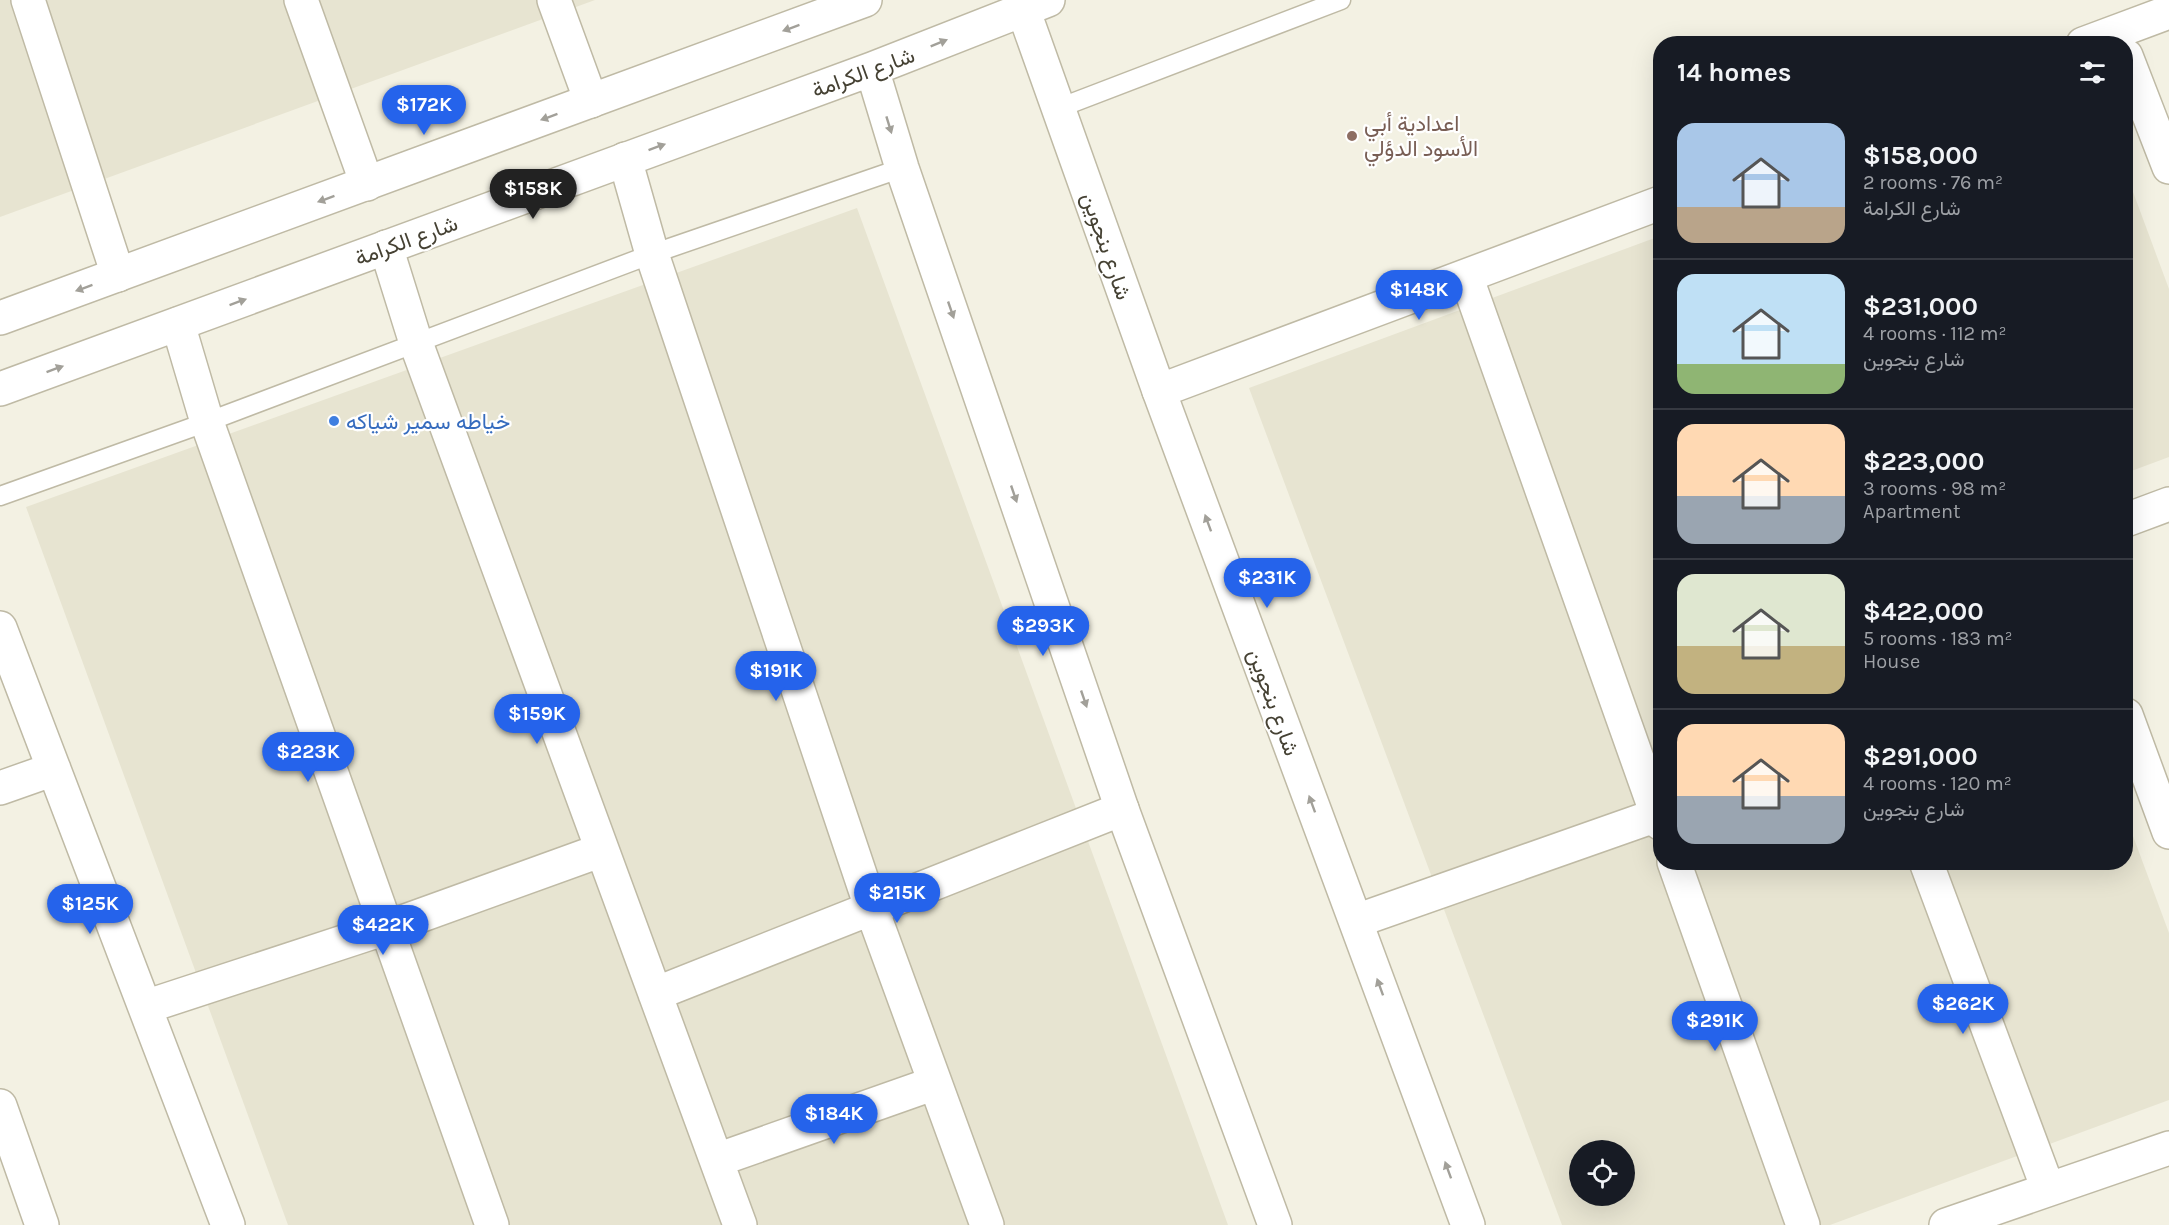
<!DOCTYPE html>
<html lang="en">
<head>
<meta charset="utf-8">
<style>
	body { margin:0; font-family:Karla,Vazirmatn,sans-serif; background:#20242c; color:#f1f3f6; height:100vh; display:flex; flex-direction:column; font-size:22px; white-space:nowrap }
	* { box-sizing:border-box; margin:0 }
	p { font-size:20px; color:#9ea1a6 }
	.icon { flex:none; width:33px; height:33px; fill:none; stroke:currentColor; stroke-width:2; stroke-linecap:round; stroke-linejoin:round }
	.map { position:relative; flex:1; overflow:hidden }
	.sheet { position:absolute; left:1653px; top:36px; width:480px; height:834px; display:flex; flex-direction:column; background:#171b24; border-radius:24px; box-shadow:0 6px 24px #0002 }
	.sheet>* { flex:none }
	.tools { position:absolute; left:1569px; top:1140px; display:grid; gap:12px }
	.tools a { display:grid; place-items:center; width:66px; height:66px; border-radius:50%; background:#171b24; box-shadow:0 6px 24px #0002; font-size:30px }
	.price { position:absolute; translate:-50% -51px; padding:0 14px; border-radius:21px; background:#2563eb; color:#fff; font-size:20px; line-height:39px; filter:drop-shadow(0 2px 3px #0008) }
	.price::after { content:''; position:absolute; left:50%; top:36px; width:18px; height:14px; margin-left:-9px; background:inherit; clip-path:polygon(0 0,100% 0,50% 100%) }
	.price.selected { background:#222; color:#fff }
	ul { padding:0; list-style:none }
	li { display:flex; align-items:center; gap:18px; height:150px; padding:0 24px }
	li+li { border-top:2px solid #363941 }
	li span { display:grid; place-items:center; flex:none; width:168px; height:120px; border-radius:18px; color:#555 }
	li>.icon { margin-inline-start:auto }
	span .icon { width:72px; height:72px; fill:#fffc; stroke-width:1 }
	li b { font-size:26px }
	h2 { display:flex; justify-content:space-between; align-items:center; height:72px; padding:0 24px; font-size:26px }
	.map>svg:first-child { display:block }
</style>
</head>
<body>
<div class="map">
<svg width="2169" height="1225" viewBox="0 0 2169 1225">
	<rect width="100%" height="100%" fill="#f3f1e3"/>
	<path fill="#e7e4d1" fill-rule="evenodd" d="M0,0h595l-595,217z
		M2126,173l43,116v168l-43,16z
		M857,208l371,1017h-940l-262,-718z
		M1660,236v626h466v-45l43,116v167l-339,125h-268l-313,-837zM1580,1150h44v46h-44z"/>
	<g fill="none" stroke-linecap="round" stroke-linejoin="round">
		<defs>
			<path id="service" d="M1059,108l282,-108
				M0,496l207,-74 445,-168 250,-86"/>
			<path id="minor" d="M28,0l90,275
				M301,0l66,184
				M554,0l37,101
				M2083,44l86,-32
				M2126,56l43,111
				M625,159l27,95 219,653 116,318
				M386,247l30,96 324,882
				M1466,276l194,547
				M178,324l29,98 285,803
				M1159,391l501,-188
				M2126,520l43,-16
				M0,628l228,597
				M2126,715l43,117
				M0,788l54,-19
				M1674,862l129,363
				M1926,862l122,327
				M1356,921l304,-107
				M655,994l467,-185
				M145,1007l241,-79 216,-78
				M0,1106l42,119
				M717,1160l218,-77
				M1946,1225l223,-77"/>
			<path id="tertiary" d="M1023,9l136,382 309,834
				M872,69l30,99 220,641 153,416
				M0,318l865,-318
				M0,389l872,-320 176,-69"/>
		</defs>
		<use href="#service" stroke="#bfbaa5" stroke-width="21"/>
		<use href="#minor" stroke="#bfbaa5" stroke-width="36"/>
		<use href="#tertiary" stroke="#bfbaa5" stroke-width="36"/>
		<use href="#service" stroke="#fff" stroke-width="18"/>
		<use href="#minor" stroke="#fff" stroke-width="33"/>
		<use href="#tertiary" stroke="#fff" stroke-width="33"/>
	</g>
	<defs><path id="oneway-solid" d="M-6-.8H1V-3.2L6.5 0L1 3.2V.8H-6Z" transform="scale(1.5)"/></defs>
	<g fill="#a2a099">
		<use href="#oneway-solid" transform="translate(791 28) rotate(160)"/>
		<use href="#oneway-solid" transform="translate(939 43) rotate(-22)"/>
		<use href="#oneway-solid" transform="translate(549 117) rotate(160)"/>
		<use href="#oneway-solid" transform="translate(889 125) rotate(73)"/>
		<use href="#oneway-solid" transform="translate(657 147) rotate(-20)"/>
		<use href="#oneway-solid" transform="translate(326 199) rotate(160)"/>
		<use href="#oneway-solid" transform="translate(84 288) rotate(160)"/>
		<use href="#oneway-solid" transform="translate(238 302) rotate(-20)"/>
		<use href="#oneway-solid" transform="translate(951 310) rotate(71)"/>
		<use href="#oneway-solid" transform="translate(55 369) rotate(-20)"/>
		<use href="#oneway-solid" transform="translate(1014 494) rotate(71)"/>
		<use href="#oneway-solid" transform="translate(1208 523) rotate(-110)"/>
		<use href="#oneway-solid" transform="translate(1084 699) rotate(71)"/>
		<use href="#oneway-solid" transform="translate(1312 804) rotate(-110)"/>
		<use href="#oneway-solid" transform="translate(1380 987) rotate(-110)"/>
		<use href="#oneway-solid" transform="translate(1448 1170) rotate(-110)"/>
	</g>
	<circle fill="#8d6e63" stroke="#fff" stroke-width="2" cx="1352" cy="136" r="6"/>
	<circle fill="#3f7fe0" stroke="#fff" stroke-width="2" cx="334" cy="421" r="6"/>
	<g text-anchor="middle" stroke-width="4.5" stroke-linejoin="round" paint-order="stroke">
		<g font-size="22" fill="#454133" stroke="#fff">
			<text transform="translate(863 72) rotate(-20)" y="8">شارع الكرامة</text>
			<text transform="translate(406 240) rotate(-20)" y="8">شارع الكرامة</text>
			<text transform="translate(1107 246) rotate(71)" y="8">شارع بنجوين</text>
			<text transform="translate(1274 702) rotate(70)" y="8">شارع بنجوين</text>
		</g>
		<g font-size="22" fill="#785e54" stroke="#fff" text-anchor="start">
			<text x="1364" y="131">اعدادية أبي<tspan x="1364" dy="25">الأسود الدؤلي</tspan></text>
		</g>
		<g font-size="22" fill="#366cbe" stroke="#fff" text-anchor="start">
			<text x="346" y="429">خياطه سمير شياكه</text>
		</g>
	</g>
</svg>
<div class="tools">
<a><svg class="icon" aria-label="locate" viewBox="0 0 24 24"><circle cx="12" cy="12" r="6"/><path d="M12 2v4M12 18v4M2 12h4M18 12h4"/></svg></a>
</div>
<b class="price" style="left:424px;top:136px">$172K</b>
<b class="price selected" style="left:533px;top:220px">$158K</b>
<b class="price" style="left:1419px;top:321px">$148K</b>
<b class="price" style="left:1267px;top:609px">$231K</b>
<b class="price" style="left:1043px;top:657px">$293K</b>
<b class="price" style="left:776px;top:702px">$191K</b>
<b class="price" style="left:537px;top:745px">$159K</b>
<b class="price" style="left:308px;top:783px">$223K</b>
<b class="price" style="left:897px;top:924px">$215K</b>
<b class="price" style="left:90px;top:935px">$125K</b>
<b class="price" style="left:383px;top:956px">$422K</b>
<b class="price" style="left:1963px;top:1035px">$262K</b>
<b class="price" style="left:1715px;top:1052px">$291K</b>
<b class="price" style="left:834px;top:1145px">$184K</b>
<section class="sheet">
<h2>14 homes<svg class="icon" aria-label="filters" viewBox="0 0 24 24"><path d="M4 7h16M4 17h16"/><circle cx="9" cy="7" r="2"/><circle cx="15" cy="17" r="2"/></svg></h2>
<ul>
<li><span style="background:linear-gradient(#a9c7e8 70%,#b9a48a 0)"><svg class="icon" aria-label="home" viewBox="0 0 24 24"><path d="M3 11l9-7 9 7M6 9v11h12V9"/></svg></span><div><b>$158,000</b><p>2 rooms · 76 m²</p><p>شارع الكرامة</p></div></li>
<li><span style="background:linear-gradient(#bfe0f5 75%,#8fb573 0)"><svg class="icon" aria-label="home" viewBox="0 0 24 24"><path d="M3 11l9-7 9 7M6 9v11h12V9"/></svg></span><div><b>$231,000</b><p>4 rooms · 112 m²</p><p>شارع بنجوين</p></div></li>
<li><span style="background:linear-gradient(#ffd9b3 60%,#9aa5b1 0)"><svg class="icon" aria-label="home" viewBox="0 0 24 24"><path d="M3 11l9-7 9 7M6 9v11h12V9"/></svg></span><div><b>$223,000</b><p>3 rooms · 98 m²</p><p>Apartment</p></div></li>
<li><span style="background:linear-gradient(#dfe7d0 60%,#c2b280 0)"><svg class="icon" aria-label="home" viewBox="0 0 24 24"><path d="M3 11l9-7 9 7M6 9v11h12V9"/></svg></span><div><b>$422,000</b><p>5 rooms · 183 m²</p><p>House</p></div></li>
<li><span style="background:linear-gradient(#ffd9b3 60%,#9aa5b1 0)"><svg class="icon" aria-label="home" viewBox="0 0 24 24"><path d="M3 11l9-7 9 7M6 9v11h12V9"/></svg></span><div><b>$291,000</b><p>4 rooms · 120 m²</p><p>شارع بنجوين</p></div></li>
</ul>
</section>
</div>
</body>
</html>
